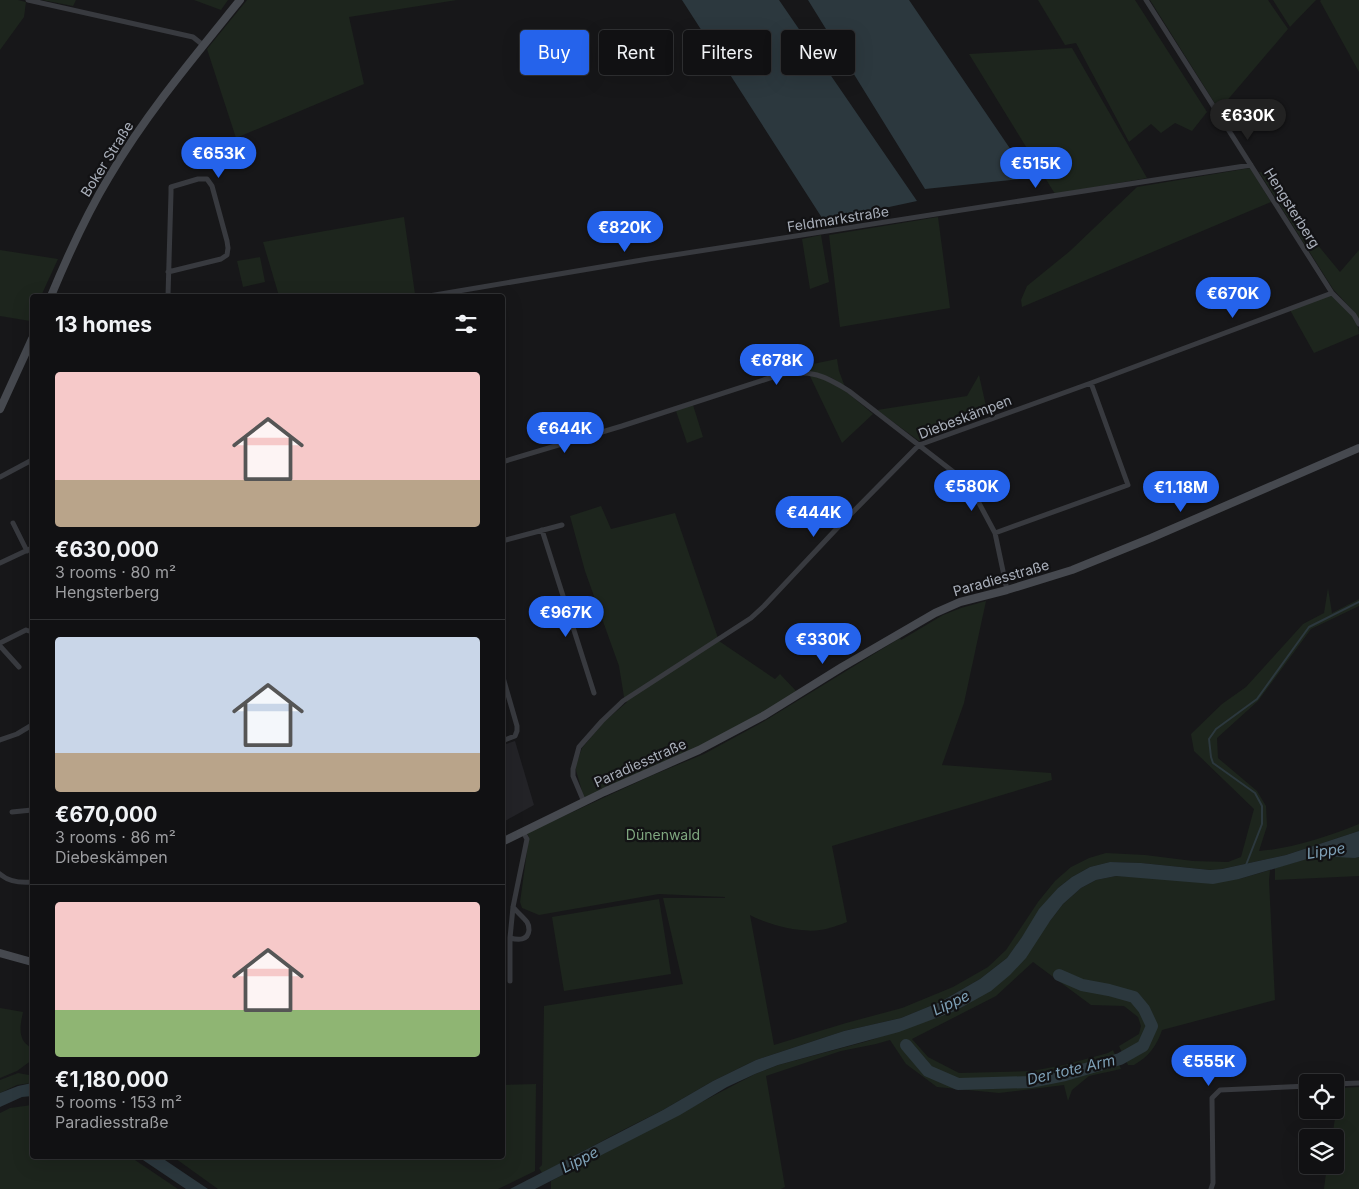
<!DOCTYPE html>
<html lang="en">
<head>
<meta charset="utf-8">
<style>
	body { margin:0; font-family:Inter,sans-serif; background:#1e1f21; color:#f1f3f6; height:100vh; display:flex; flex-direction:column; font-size:19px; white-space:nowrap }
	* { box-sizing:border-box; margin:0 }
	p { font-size:16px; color:#9c9da0 }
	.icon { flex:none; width:28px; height:28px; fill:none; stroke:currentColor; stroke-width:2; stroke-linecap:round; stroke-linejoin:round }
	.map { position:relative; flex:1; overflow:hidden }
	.sheet { position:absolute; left:30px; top:294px; width:475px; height:865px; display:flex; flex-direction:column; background:#111113; border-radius:5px; box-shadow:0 5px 20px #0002,0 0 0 1px #303133 }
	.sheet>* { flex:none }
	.top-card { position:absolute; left:520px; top:30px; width:475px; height:45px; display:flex; gap:10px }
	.controls { position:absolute; left:1299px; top:1074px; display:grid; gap:10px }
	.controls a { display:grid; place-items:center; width:45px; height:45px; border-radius:5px; background:#111113; box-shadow:0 5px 20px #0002,0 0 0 1px #303133; font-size:25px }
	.price { position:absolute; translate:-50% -42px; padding:0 11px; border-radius:18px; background:#2563eb; color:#fff; font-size:16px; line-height:32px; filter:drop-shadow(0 1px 2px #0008) }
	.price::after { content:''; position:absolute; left:50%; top:30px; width:15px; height:11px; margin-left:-8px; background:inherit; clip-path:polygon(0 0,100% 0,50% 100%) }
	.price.selected { background:#222; color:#fff }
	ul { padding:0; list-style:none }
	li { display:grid; align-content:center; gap:10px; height:265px; padding:0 25px }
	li+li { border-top:1px solid #303133 }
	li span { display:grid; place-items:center; height:155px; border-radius:5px; color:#555 }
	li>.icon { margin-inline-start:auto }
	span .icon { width:90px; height:90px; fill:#fffc; stroke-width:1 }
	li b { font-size:21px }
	h2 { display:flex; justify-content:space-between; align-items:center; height:60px; padding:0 25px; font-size:21px }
	.tag { padding:0 18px; border-radius:5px; background:#111113; box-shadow:0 5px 20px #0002,0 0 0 1px #303133; font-size:18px; line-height:45px }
	.tag.selected { background:#2563eb; color:#fff }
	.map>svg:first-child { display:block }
</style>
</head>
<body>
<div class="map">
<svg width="1359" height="1189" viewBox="0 0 1359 1189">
	<rect width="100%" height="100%" fill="#171719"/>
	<path fill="#232327" d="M515,741l19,64 -31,17v-77z"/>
	<path fill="#1d251d" d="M0,0h18l8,2 -2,15 -24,33z
		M42,0h34l-3,6z
		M194,0h34l-7,10z
		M247,0h210l-108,17 15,67 -128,54 -29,-89z
		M1038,0h97l72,112 -15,19 -17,-8 -14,10 -10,-9 -22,18 -53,-99 -11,2z
		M1150,0h118l20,29 -69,81z
		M1273,0h43l-26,27z
		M1321,0h38v72l-39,-71z
		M1072,48l75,130 -92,16 -86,-140z
		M1250,168l21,34 -249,105 -1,-7 6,-14 43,-35 67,-64z
		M1259,172l11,1 42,65 28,34 19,-22v70l-3,-6 -23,-25z
		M404,217l11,77 -9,2h-127l-16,-54z
		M938,217l12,91 -110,19 -11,-92z
		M821,235l8,47 -19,7 -8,-50z
		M0,250l58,9 -17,37h-9v20l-2,5 -30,-5z
		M260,257l5,25 -22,5 -6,-26z
		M1332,294c11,11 27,23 27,40l-45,19 -24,-43z
		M837,359l2,12 6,16 -13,-9 -25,-8 -4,-4z
		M809,374l20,7 19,12 25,21 -31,29z
		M979,375l9,40 -69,26 -42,-31 90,-14z
		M693,405l10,32 -16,6 -11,-32z
		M601,506l10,23 64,-16 44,128 56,38 5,-5 17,18 -34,21 -65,35 -114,50 -9,-31 7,-19 22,-26 23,-20 -3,-5 -5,-31 -34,-95 -15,-55z
		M1328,588l4,25 27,-14v7l-48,23 -53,72 -41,37 1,20 39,33 9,15 1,20 -8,25c31,-2 71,-15 100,-27v7l-73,24 -64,14 -12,1 -69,-7 -31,-1 -20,5 -18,10 -14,11 -51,70 -27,21 -40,23 -39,16 -57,13 -88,29 -43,21 -50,29 -40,20 -81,43 -3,-5 3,-3 2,-159 139,-22 -20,-86h62v-1l-66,-3 -120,21 -17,-7 -2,-6 9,-65 -2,-4 126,-58 51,-21 57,-31 139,-85 1,2 42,-25 18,-7 25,-7 -22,102 -22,62 109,8 1,7 -220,66 15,76c-8,3 -18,7 -27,8 -20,3 -52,-5 -70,-15l24,130 72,-22 56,-15 51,-21 35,-20 18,-17 32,-48 17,-21 16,-14 18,-9 17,-5 39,2 48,6 35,1 13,-5 13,-48 -60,-58 -3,-17 31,-30 24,-17 57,-63 21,-11z
		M1331,852l24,6 4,-1v19l-84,4v-12z
		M1270,870l-1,11 6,119 -113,30c-5,16 -14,27 -28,35h-6l-9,-19 20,-12 2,-8 -3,-9 -14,-11 -33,-1 -58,-43 -37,34 -84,43 16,18 31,16 73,-2 32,-6 44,-12 5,-3 8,19 -32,7 -17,14 -4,11 -4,-16 -65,8 -62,-6 -31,-23 -16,-24 -14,4 -35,7 -75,25 19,111 -4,2h-230v-8l204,-107 23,-9 90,-24 87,-30 95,-90 13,-17 18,-16 15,-8 20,-4 123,3z
		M659,899l12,75 -107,17 -12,-74z
		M0,1008l23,4c-3,14 -6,29 9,36v12l-15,11 -17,7z
		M18,1073l11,2 2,8 -14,2 -17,8v-13z
		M536,1084l-1,87 -37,18h-280l-46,-33h330l1,-71z
		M1359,1087v102h-35l3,-24h8v-27l-3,-1 8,-49z
		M32,1105v51h97l49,33h-178v-76l10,-5z"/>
	<path fill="#2c383e" d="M682,0h97l138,201 -93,20z
		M808,0h101l121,178 -105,11z
		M1359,831v26l-4,1 -19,-1 -5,-5 -92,27 -26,5 -97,-8 -20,4 -15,8 -18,16 -13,17 -24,37 -16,17 -19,16 -36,20 -56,21 -121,33 -23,9 -28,13 -47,28 -145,74h-25l153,-79 50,-29 43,-21 88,-29 57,-13 39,-16 40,-23 27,-21 15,-21 17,-28 19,-21 14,-11 18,-10 20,-5 31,1 69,7 12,-1 64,-14z
		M32,1083v13l-10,1 -22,10v-14l18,-7z
		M137,1156h22l49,33h-22z"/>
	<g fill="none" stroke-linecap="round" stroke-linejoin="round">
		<path stroke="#2c383e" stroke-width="2" d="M1246,865l16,-41v-18l-7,-13 -42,-30 -2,-6 -2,-18 7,-10 41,-30 52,-72 50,-25"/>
		<path stroke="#2c383e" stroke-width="12" d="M906,1045l22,26 30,13 72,-2 35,-7 55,-16 23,-13 9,-20 -8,-17 -10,-12 -25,-7 -27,-5 -23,-10"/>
		<path stroke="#383a3f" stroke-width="5" d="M28,0l165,37 10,8
			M1146,0l186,293 22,22 5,9
			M168,296l3,-103v-6l27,-8h9l5,7 15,55 1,7 -1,7 -6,4 -53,13
			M429,296l219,-37 603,-94
			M502,462l120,-36 160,-52c29,-4 42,1 67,17l111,86 12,13 23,43 12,57
			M0,477l32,-17
			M13,523l14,28
			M542,530l52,163
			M995,533l133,-48 -37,-102
			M502,541l60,-16
			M0,563l32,-15
			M0,643l26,-13 6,2
			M0,646l19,21
			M502,674l15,52v5l-2,5 -13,5
			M0,740l17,-6 15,-9
			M584,802l-11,-26v-7l6,-22 23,-26 21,-20 128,-83 13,-12 78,-83 77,-78 172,-62 241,-90
			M12,812l20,-2
			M0,874c9,8 20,9 32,8
			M510,938c8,2 18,3 19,-8 0,-3 0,-5 -2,-8 -4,-5 -10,-10 -14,-15
			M510,981v-43l3,-31 14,-68 -4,-7
			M1335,1084l24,-1
			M1211,1189l2,-6 -1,-85 8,-8 88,-4"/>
		<path stroke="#46494f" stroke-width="8" d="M51,296c17,-41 35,-81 58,-119 37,-63 85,-120 131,-177
			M0,409l32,-70
			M502,842l102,-50 95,-42 64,-34 79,-49 93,-54 25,-11 47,-12 65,-20 79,-32 208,-90
			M0,953l32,9"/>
	</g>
	<g text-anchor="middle" stroke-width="4.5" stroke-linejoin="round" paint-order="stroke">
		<g font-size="14" fill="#a9afba" stroke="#121214">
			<text transform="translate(107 159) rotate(-58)" y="5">Boker Straße</text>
			<text transform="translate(1292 208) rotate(58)" y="5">Hengsterberg</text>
			<text transform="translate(838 219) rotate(-9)" y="5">Feldmarkstraße</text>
			<text transform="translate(965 417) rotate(-21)" y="5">Diebeskämpen</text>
			<text transform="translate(1001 578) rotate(-16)" y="5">Paradiesstraße</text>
			<text transform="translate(640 763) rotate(-24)" y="5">Paradiesstraße</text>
		</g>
		<g font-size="14" fill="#7fa67f" stroke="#121214">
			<text x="663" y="840">Dünenwald</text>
		</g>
		<g font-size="15" font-style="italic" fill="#7ea0b6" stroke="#121214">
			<text transform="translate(1326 851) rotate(-9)" y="5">Lippe</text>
			<text transform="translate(951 1003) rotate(-25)" y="5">Lippe</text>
			<text transform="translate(1071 1070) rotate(-13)" y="5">Der tote Arm</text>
			<text transform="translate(580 1160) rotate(-27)" y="5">Lippe</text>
		</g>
	</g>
</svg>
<div class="controls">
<a><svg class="icon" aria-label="locate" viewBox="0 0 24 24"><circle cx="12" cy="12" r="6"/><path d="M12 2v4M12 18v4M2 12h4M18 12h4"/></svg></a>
<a><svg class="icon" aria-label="layers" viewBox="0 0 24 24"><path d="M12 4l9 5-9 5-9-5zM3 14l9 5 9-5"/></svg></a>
</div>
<b class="price selected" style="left:1248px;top:141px">€630K</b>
<b class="price" style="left:219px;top:179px">€653K</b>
<b class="price" style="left:1036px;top:189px">€515K</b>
<b class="price" style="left:625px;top:253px">€820K</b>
<b class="price" style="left:1233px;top:319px">€670K</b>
<b class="price" style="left:777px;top:386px">€678K</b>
<b class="price" style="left:565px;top:454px">€644K</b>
<b class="price" style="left:972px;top:512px">€580K</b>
<b class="price" style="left:1181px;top:513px">€1.18M</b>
<b class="price" style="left:814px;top:538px">€444K</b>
<b class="price" style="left:566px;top:638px">€967K</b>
<b class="price" style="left:823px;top:665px">€330K</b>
<b class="price" style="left:1209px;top:1087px">€555K</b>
<div class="top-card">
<a class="tag selected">Buy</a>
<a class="tag">Rent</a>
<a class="tag">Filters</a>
<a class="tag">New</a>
</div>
<section class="sheet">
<h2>13 homes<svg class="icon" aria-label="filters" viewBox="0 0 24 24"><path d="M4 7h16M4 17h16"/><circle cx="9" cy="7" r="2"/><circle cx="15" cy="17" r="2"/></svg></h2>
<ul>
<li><span style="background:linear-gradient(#f6c9c9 70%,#b9a48a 0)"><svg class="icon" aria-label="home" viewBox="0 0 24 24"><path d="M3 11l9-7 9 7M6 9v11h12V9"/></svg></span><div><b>€630,000</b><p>3 rooms · 80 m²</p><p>Hengsterberg</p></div></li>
<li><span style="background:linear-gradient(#c9d6e8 75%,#b9a48a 0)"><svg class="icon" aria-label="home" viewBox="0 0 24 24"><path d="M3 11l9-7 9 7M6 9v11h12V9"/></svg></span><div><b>€670,000</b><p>3 rooms · 86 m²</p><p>Diebeskämpen</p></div></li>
<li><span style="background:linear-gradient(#f6c9c9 70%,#8fb573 0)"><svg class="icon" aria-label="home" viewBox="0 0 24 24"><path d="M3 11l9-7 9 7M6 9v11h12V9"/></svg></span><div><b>€1,180,000</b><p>5 rooms · 153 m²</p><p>Paradiesstraße</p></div></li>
</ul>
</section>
</div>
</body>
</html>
